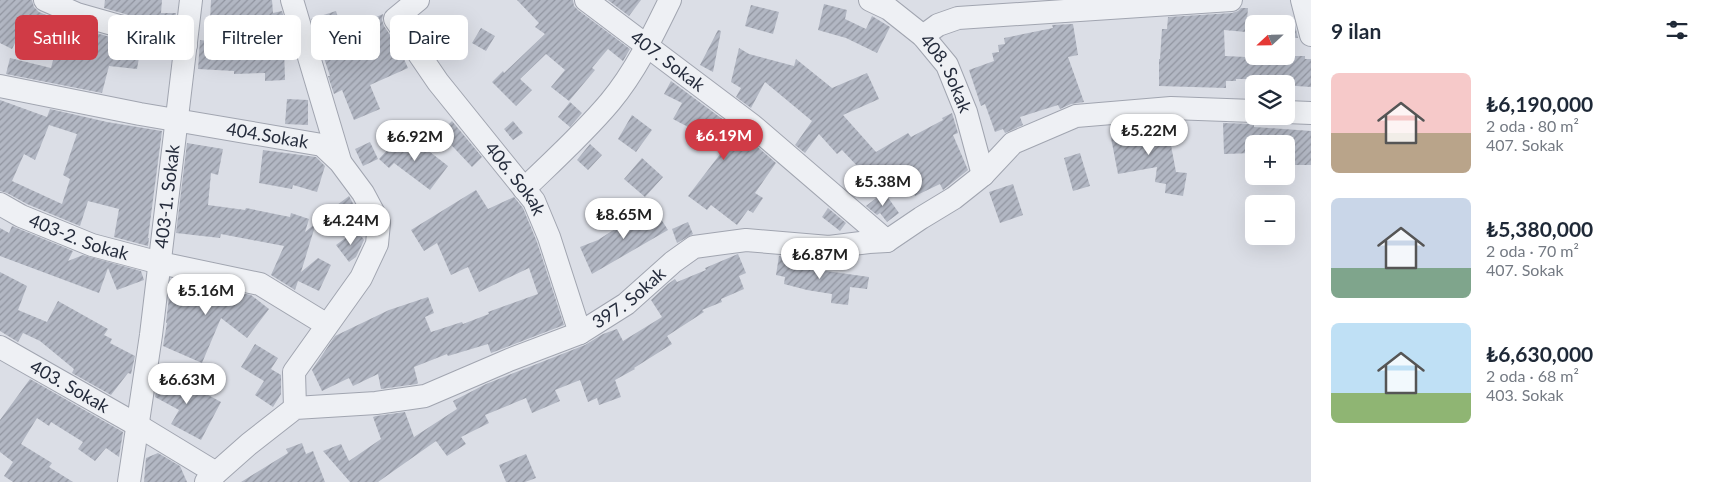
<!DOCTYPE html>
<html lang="tr">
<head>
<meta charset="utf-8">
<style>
	body { margin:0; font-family:Lato,sans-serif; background:#f2f2f3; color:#1f2937; height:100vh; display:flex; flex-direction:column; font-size:19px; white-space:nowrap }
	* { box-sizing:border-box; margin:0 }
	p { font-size:16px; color:#747a83 }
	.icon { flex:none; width:28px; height:28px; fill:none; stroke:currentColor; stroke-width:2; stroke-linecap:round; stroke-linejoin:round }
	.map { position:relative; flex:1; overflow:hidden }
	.side { display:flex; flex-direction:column; background:#fff; width:400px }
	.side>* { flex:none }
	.hud { position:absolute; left:15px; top:15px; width:475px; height:45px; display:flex; gap:10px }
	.needle { width:32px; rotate:248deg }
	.controls { position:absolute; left:1245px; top:15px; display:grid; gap:10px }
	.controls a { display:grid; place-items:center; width:50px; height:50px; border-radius:8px; background:#fff; box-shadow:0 5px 20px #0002; font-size:25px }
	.price { position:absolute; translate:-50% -42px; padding:0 11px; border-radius:18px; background:#fff; color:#222; font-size:16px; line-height:32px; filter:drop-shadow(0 1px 2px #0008) }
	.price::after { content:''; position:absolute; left:50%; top:30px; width:15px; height:11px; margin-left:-8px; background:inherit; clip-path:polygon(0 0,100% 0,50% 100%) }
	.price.on { background:#d03b46; color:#fff }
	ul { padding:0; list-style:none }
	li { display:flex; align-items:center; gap:15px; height:125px; padding:0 20px }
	li span { display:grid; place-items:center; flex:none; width:140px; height:100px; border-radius:8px; color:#555 }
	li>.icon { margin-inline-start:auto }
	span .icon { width:60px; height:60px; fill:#fffc; stroke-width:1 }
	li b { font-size:21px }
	h2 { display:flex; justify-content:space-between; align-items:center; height:60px; padding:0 20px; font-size:21px }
	.chip { padding:0 18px; border-radius:8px; background:#fff; box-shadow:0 5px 20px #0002; font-size:18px; line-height:45px }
	.chip.on { background:#d03b46; color:#fff }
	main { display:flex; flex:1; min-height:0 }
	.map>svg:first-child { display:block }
</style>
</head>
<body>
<main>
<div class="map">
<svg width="1311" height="482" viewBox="0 0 1311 482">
	<defs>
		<pattern id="building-hatch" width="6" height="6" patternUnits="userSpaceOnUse" patternTransform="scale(1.25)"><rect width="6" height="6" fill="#b2b7c3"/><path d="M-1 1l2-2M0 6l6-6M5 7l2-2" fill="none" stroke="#9195a0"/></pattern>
	</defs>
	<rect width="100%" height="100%" fill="#dbdee6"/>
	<path fill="url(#building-hatch)" fill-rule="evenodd" d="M0,0h32l2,7 5,5 33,14 69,20 -4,23 -28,-3 -7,27 -96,-19 4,-16 41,10 6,-23 -10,-4 2,-4 -24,-14 -13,26 -12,-6z
		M105,0h57l-1,13h15l-2,15 -70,-20z
		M211,0h61l1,13 9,-2 10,34 -8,2 1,33 -20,1v-8l-31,1v-3l-36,-2 2,-29 9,1z
		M517,0h56l1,6 4,4 52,39 -7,12 -15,-12 -16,19 3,2 -26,31 -18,-14 14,-17 -19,-16 -26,25 12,11 -16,16 -24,-24 11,-11 1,2 41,-39 -10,-7 4,-4z
		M608,0h33l-12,16z
		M824,4l23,6 -2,9 21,10 6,-13 18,11 -13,26 -31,-15 -28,-8z
		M751,5l28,7 -6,22 -28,-8z
		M1241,8h7l-2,24 -22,-2 1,26 61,3v-3h19v3h6v28l-43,-3v-5h-32v2h-10v7l-67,-2v-27h1l2,-30h5l1,-12 64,-4 6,-2z
		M336,11l7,21 40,-18 -1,6 2,6 15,22 9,20 -38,17 10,24 -26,11 -12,-30 -8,4 -6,-18h2l-19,-57z
		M1286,20l8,1 4,17 -12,-1z
		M1073,24l5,31 -10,2 16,45 -13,2 -11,5 -2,-4 -38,12 3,8 -18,8 -2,-4 -8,3 -10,-28 -4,2 -12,-36 25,-9 -2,-8 7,-1 -1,-7 7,-1 -1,-6 49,-10 -1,-3z
		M481,28l14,8 -9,15 -14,-8z
		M718,30l3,1 -8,41 -13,-7z
		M739,48l10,6 45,12 2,-7 36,29 35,-15 12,26 -36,16 33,37 32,-19 3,4 32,-17 -1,-2 10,-5 6,20 -5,2 15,35 -25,20 -3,-6 -25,12 -13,-29 -24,21 -36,-38 -5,4 -18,-20 -14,19 -10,-8 17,-24 -47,-39 -14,26 -15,-11 5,-9 -10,-6z
		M671,81l73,54 32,28 -21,30 8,5 -10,15 -5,-3 -11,15 -26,-20 -4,5 -19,-14 36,-47 -17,-12 -34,-18 9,-16 -18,-9z
		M287,99l21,1v25l-23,-1z
		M0,100l47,17 3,-8 57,13 55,9 -14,107h1l-1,8 -34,-9 5,-28 -31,-8 -8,25 -53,-22 -20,-11 -7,-2zM49,125l28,9 -14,41 7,4 -8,25 -50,-23 12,-27 11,6z
		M570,102l12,11 -12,14 -12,-10z
		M632,115l20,15 -16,22 -18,-13z
		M452,121l30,36 -10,10 -32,-34z
		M513,121l10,12 -10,7 -9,-11z
		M1223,123l31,1v3l57,4v34h-25v-21h-32v9l-30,1z
		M1138,124l1,5 28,-5 9,48 11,1 -4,23 -18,-3 1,-9 -11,-2 2,-15 -39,7 -7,-36z
		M401,135l16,14 4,-4 27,21 -18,24 -36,-27 -5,5 -10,-9z
		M370,142l8,17 -15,7 -8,-17z
		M187,143l36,6 -5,26 -7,-2 -3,32 37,5 1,-2 44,9 1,-4 18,6 -4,13 11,-9 -15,49 17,-14 13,7 -12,26 -21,-10 -3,9 -24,-15 13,-29 -63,-12 -1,4 -44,-5z
		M590,144l12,11 -14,15 -11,-10z
		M263,150l53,7 9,9 -8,26 -24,-7 -1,4 -33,-6z
		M1080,153l10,33 -17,5 -9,-33z
		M642,158l21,19 -18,20 -21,-18z
		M1013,184l10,31 -23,8 -11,-31z
		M476,190l12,19 26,-12 9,11 14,34 27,83 -73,28 -3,-9 -40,12 -1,-2 -33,13 4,16 -1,1 -36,5 -3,-15 -25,12 -4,-8 -27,13 -10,-21 23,-34 54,-26 39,-13 6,16 -9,4 6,15 31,-10 1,2 26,-10 -1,-2 50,-18 -9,-26 -50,24 -11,-25 -17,8 -14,-32 -13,8 -13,-21z
		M884,192l15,21 -12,9 -7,-9 -3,2 -11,-9z
		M349,196l13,24 -7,6 -18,-21z
		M652,205l16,25 -76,44 -12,-27 18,-7z
		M828,208l18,15 -6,8 -18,-14z
		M688,222l5,12 -16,9 -5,-14z
		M12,226l61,25 -5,10 15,-6 58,16 3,9 -27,10 -9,-22 -9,25 -99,-37v-28l9,5z
		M352,233l10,4 2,3 -8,17 -7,5 -13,-17z
		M738,254l8,19 -7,3 5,13 -23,10 1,3 -20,8 2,2 -37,24 5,8 -38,24 1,1 -20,11 6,17 -22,8 -2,-7 -9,4 -8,-22 -25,10 5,11 -28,12 -6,-15 -41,17 4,8 -28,14 5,7 -19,12 -11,-15 -58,41h-28l-27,-31 18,-7 8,17 32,-22 -8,-22 3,-1 29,-4 9,25 43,-28 -4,-8 33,-17 99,-39 18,-11 14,-5 6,12 39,-24 -11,-17 17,-16 7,-5 2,3 29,-12 -1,-2z
		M779,256l27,5 -1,7 64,9 -2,12 -17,-2 -2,18 -17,-2 1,-9 -25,-4 -23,-6 1,-7 -9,-2z
		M0,272l27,14 -9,24 29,12 11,-21 50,28 -4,6 8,4 -2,4 25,13 -4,18 -3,-1 -17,22 -39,-22 2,-4 -34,-28 -17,-8 -5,9 -18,-11z
		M171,279l80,16 18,14 -22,29 -26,-20 -19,45 -39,-17 4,-23h-1z
		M255,344l23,14 -7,11 10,6v19l-8,13 -18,-12 9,-14 -23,-14z
		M164,371l57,31 -20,38 -30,-16 8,-14 -24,-13 2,-12z
		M30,379l93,53 -4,25 -13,-9 -11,13 -17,-12 5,-7 -32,-20 -2,4 -12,-8 -16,26 31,19 -3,4 24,15h-60l-9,-6 9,-14 -13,-10v-32z
		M302,443l4,11 7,-3 12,31h-84l47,-29 -2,-4z
		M158,453l22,13 7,16h-43l2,-24z
		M526,454l10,24 -11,4h-19l-7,-17z"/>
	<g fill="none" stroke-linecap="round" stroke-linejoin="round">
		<defs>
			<g id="minor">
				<path d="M45,0l32,14 109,31"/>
				<path d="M292,0l48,161"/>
				<path id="s1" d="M418,0l-23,19 43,63 96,119 15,36 31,96"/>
				<path id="s2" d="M586,0l166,125 135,116"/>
				<path id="s3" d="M870,0l19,9 34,27 24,29 19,47 17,63"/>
				<path d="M1302,0l9,35"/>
				<path d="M923,36l15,-11 20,-7 273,-18"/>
				<path id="s4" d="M0,86l140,28 182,31 18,17 23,31 16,30 -2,21 -16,34 -67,94 1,36"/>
				<path d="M1286,112l25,1"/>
				<path d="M524,189c29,-28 60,-56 86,-87 25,-30 43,-67 60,-102"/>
				<path id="s5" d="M0,204l21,12 71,29 68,18 100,21 67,41"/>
				<path id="s6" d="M0,347l137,78 79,48"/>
				<path id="s7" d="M129,482l22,-147 40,-335"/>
				<path id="s8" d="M206,482l43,-38 46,-36 81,-5 49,-7 84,-36 71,-27 46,-29 47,-42 21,-15 52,-7 83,7 40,-5 18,-1 34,-23 33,-20 29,-23 30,-32 63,-27 95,-8 83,3"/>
			</g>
		</defs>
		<use href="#minor" stroke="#a1a5b0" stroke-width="24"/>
		<use href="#minor" stroke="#eef0f4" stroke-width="22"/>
	</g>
	<g text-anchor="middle" stroke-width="4" stroke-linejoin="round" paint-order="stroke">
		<g font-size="18" fill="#252c3c" stroke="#eaedf4">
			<text dy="6" stroke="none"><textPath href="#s2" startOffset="102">407. Sokak</textPath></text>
			<text dy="6" stroke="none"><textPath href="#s3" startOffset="109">408. Sokak</textPath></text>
			<text dy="6" stroke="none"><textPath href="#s4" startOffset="272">404.Sokak</textPath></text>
			<text dy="6" stroke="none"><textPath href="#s1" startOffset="230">406. Sokak</textPath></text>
			<text dy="6" stroke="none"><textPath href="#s7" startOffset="288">403-1. Sokak</textPath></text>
			<text dy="6" stroke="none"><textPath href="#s5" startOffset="86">403-2. Sokak</textPath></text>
			<text dy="6" stroke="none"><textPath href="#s8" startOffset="474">397. Sokak</textPath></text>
			<text dy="6" stroke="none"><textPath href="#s6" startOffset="80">403. Sokak</textPath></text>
		</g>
	</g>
</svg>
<div class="controls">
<a><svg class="needle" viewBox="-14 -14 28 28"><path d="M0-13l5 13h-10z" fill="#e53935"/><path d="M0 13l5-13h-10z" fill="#747a83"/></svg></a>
<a><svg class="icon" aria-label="layers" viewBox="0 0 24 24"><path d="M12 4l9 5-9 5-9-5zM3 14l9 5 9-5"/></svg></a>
<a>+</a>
<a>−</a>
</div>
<b class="price" style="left:1149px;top:156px">₺5.22M</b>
<b class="price on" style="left:724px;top:161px">₺6.19M</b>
<b class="price" style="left:415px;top:162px">₺6.92M</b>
<b class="price" style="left:883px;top:207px">₺5.38M</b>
<b class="price" style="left:624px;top:240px">₺8.65M</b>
<b class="price" style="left:351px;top:246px">₺4.24M</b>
<b class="price" style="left:820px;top:280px">₺6.87M</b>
<b class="price" style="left:206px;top:316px">₺5.16M</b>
<b class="price" style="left:187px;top:405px">₺6.63M</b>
<div class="hud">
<a class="chip on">Satılık</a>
<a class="chip">Kiralık</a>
<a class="chip">Filtreler</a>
<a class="chip">Yeni</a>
<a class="chip">Daire</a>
</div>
</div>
<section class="side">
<h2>9 ilan<svg class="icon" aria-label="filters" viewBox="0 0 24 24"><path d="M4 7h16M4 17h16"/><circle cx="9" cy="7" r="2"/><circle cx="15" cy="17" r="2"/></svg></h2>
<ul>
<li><span style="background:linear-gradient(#f6c9c9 60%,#b9a48a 0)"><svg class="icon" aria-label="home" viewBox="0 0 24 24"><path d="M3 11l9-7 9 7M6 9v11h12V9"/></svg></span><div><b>₺6,190,000</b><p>2 oda · 80 m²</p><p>407. Sokak</p></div></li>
<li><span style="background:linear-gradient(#c9d6e8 70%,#7fa58c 0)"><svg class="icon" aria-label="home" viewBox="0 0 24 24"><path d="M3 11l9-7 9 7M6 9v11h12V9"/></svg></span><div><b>₺5,380,000</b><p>2 oda · 70 m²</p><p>407. Sokak</p></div></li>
<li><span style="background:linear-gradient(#bfe0f5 70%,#8fb573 0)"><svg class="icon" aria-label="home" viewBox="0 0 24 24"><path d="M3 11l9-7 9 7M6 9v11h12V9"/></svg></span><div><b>₺6,630,000</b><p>2 oda · 68 m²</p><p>403. Sokak</p></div></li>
</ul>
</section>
</main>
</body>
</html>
